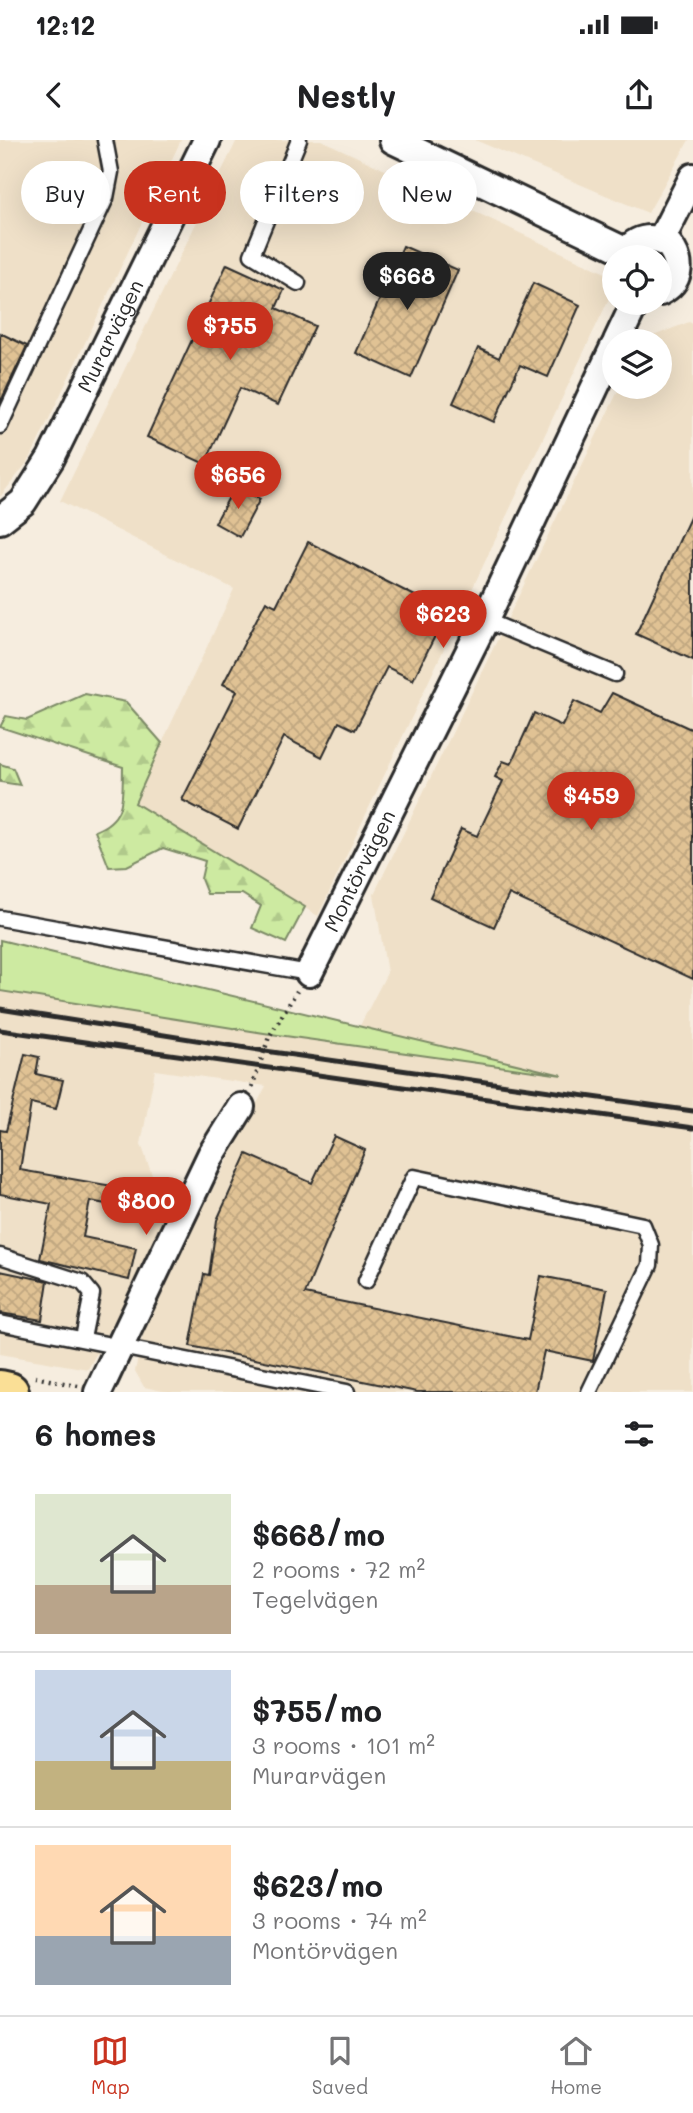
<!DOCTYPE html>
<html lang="en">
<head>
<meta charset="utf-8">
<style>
	body { margin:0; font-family:Mali,sans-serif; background:#f2f2f2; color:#202124; height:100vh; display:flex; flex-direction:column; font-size:26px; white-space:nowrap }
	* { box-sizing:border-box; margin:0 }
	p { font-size:23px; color:#757577 }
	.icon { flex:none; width:38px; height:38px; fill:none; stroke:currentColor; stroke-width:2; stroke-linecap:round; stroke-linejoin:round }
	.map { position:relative; height:1252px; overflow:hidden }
	.sheet { display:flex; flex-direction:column; background:#fff; flex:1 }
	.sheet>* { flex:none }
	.guide { position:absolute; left:21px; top:21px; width:651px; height:63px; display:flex; gap:14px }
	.fabs { position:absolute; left:602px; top:105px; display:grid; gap:14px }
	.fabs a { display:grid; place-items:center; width:70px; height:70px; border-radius:50%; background:#fff; box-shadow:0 7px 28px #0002; font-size:35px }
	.price { position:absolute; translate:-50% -60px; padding:0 16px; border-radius:24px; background:#c8321e; color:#fff; font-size:23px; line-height:46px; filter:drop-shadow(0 2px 4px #0008) }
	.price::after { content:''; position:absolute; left:50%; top:42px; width:21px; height:16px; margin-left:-10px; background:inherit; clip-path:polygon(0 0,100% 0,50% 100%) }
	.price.on { background:#222; color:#fff }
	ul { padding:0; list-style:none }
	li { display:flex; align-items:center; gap:21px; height:175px; padding:0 35px }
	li+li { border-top:2px solid #e0e0e0 }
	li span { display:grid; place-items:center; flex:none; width:196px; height:140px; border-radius:0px; color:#555 }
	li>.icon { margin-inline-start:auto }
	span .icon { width:84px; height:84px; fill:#fffc; stroke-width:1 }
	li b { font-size:30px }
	h2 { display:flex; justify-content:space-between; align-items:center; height:84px; padding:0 35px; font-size:30px }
	.tag { padding:0 24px; border-radius:32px; background:#fff; box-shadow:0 7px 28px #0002; font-size:24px; line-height:63px }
	.tag.on { background:#c8321e; color:#fff }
	.status { display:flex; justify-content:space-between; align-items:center; height:49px; padding:0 35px; background:#fff; direction:ltr }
	.status svg { height:19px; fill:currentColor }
	header { display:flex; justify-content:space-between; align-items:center; height:91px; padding:0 35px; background:#fff; font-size:32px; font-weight:800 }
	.dock { display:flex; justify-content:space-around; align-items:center; height:98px; border-top:2px solid #e0e0e0; background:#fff; font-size:19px; color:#757577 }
	.dock a { display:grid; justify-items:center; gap:4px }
	.dock .on { color:#c8321e }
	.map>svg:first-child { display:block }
</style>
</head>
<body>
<div class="status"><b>12:12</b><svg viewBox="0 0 49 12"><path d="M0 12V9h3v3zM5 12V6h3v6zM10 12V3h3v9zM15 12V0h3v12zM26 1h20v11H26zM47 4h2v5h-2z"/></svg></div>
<header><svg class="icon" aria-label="back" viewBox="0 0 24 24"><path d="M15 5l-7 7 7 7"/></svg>Nestly<svg class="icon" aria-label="share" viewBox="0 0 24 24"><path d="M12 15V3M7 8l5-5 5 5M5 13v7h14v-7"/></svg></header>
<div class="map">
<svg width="693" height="1252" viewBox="0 0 693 1252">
	<defs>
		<pattern id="forest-firs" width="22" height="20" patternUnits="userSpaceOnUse" patternTransform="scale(1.75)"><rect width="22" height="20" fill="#cdeaa1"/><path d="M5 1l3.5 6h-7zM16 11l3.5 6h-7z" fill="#b0c98b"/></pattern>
		<pattern id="building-cross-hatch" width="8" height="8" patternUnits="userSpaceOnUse" patternTransform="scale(1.75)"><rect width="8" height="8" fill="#e0c294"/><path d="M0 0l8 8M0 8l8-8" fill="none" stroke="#c0a780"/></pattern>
	</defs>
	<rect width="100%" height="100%" fill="#f6eddf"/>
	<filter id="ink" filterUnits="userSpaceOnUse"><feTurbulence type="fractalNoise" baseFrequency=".0143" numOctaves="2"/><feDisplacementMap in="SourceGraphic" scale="14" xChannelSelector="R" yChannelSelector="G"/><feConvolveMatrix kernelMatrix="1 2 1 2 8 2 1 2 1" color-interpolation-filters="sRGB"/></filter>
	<g filter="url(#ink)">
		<path fill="#efe0c8" d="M0,0h181l-151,319 -30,38z
			M237,0h84l293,137v11l-296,628 -184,-113 100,-214 -174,-88z
			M475,0h214l-41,73z
			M689,182l4,2v1068h-525l-24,-5 -9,-16 12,-55 119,-230 -111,-16 -14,74 23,65 -8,36 -68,124 -88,-15v-363l350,54 37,-72 -13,-79 246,-507h40v-46l-17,-1z"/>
		<path fill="#cdeaa1" stroke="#7c8a66" stroke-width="2" d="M0,800l562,135 -298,-42 -264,-42z"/>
		<path fill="url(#forest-firs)" stroke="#7c8a66" stroke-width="2" d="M85,554l41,8 36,41 -27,60 170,104 -19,36 -34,-15 9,-22 -19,-12h-35l-6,-15 4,-18 -42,-13 -36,18 -18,1 -14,-36c32,-13 27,-34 28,-64l-123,-40 6,-11 21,4z
			M0,624l13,4 7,17 -20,-3z"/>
		<path fill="url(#building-cross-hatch)" stroke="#2b2b2b" stroke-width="2" d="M403,106l55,24 -47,108 -55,-25z
			M227,124l57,26 -8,18 39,18 -37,79 -38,-17 -35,76 -58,-27z
			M533,143l47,22 -32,72 -28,-12 -26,57 -41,-19 25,-55 21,10z
			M0,193l27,13 -27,57z
			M235,346l25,13 -20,38 -25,-14z
			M693,371v149l-57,-26z
			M308,402l139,70 -34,68 -26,-13 -32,63 -16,-8 -17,35 -38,-20 -46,92 -56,-29 55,-109 -14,-7 43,-83 10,5z
			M612,553l81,37v249l-184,-85 -15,33 -64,-30 31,-68 16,7 26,-55 -8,-4 8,-16 8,3 23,-51 28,13 12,-25 26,12z
			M25,914l14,3 -3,17 27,6 -7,29 -25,-6 -11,67 104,18 -3,19 -31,-6 -7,36 53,11 -7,32 -89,-21 11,-55 -51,-10v-64l6,1z
			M334,996l31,14 -60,144 223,46 13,-64 66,13 -14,72 -49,-10 -9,41h-118l-227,-46 14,-72 5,1 8,-55 30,-66 65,29z
			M0,1131l48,10 -6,39 -42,-7z"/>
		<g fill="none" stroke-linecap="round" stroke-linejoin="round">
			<defs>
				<path id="service" d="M298,143l-46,-28 47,-115
					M0,286l106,-228 5,-26 -6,-32
					M485,480l130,54
					M0,778l309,55
					M0,1116l82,26 10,12 -9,44
					M366,1141l48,-104 229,48 8,20 -1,20 -61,127
					M0,1183l347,69"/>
				<g id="minor">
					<path d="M393,0l234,112"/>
					<path d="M661,100l32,-63"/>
					<path d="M625,117c8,-20 27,-22 44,-12 14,18 11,37 -9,47"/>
					<path d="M617,201l18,-38"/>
					<path id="s1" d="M0,380l23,-18 28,-44 156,-318"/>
					<path id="s2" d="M309,833l176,-353 129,-273"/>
					<path d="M98,1252l113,-237 30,-48"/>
				</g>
				<path id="trunk" d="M0,1250l9,2"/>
			</defs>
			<use href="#service" stroke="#2b2b2b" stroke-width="19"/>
			<use href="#minor" stroke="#2b2b2b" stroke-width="32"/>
			<use href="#trunk" stroke="#2b2b2b" stroke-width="44"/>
			<path stroke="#2b2b2b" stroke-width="4.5" stroke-dasharray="2 5" stroke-linecap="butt" d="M252,947l17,-50 28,-46
				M35,1237l43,9"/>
			<use href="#service" stroke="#fff" stroke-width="14"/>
			<use href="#minor" stroke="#fff" stroke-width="26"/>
			<use href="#trunk" stroke="#fadf96" stroke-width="38"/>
			<path stroke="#2b2b2b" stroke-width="5" d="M0,869l265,42 428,60
				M0,890l693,98"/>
		</g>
	</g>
	<g text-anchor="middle" stroke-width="5" stroke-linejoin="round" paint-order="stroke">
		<g font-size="21" fill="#2b2b2b" stroke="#fff">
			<text dy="7" stroke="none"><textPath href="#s1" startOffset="217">Murarvägen</textPath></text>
			<text dy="7" stroke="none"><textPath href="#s2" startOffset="114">Montörvägen</textPath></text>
		</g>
	</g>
</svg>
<div class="fabs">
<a><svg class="icon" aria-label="locate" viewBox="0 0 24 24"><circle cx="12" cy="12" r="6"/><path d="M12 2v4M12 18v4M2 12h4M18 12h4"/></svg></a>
<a><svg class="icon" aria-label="layers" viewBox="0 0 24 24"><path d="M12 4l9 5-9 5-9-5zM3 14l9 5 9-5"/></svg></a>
</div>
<b class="price on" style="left:407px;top:172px">$668</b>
<b class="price" style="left:230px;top:222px">$755</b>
<b class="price" style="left:238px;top:371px">$656</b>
<b class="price" style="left:443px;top:510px">$623</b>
<b class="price" style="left:591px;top:692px">$459</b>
<b class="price" style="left:146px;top:1097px">$800</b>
<div class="guide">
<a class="tag">Buy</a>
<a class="tag on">Rent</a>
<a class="tag">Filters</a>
<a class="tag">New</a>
</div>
</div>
<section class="sheet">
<h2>6 homes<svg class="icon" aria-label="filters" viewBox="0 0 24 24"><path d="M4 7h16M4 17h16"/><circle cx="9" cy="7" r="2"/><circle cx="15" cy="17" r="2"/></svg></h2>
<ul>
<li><span style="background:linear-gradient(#dfe7d0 65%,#b9a48a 0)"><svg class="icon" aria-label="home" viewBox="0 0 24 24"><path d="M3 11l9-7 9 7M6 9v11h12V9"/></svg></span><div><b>$668/mo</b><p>2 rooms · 72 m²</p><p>Tegelvägen</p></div></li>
<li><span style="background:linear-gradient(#c9d6e8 65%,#c2b280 0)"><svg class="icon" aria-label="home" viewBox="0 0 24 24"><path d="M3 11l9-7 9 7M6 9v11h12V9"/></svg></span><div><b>$755/mo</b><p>3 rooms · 101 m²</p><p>Murarvägen</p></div></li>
<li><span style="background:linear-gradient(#ffd9b3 65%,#9aa5b1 0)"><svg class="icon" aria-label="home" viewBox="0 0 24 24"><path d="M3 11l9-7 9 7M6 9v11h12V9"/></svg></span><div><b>$623/mo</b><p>3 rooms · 74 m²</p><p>Montörvägen</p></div></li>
</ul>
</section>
<nav class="dock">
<a class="on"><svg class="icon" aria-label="map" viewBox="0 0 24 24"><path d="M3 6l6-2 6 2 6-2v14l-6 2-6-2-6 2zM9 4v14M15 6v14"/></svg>Map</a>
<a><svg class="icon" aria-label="saved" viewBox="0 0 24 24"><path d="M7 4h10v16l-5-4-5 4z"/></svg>Saved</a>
<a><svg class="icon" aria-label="home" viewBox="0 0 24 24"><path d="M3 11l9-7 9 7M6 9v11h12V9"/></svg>Home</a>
</nav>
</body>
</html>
